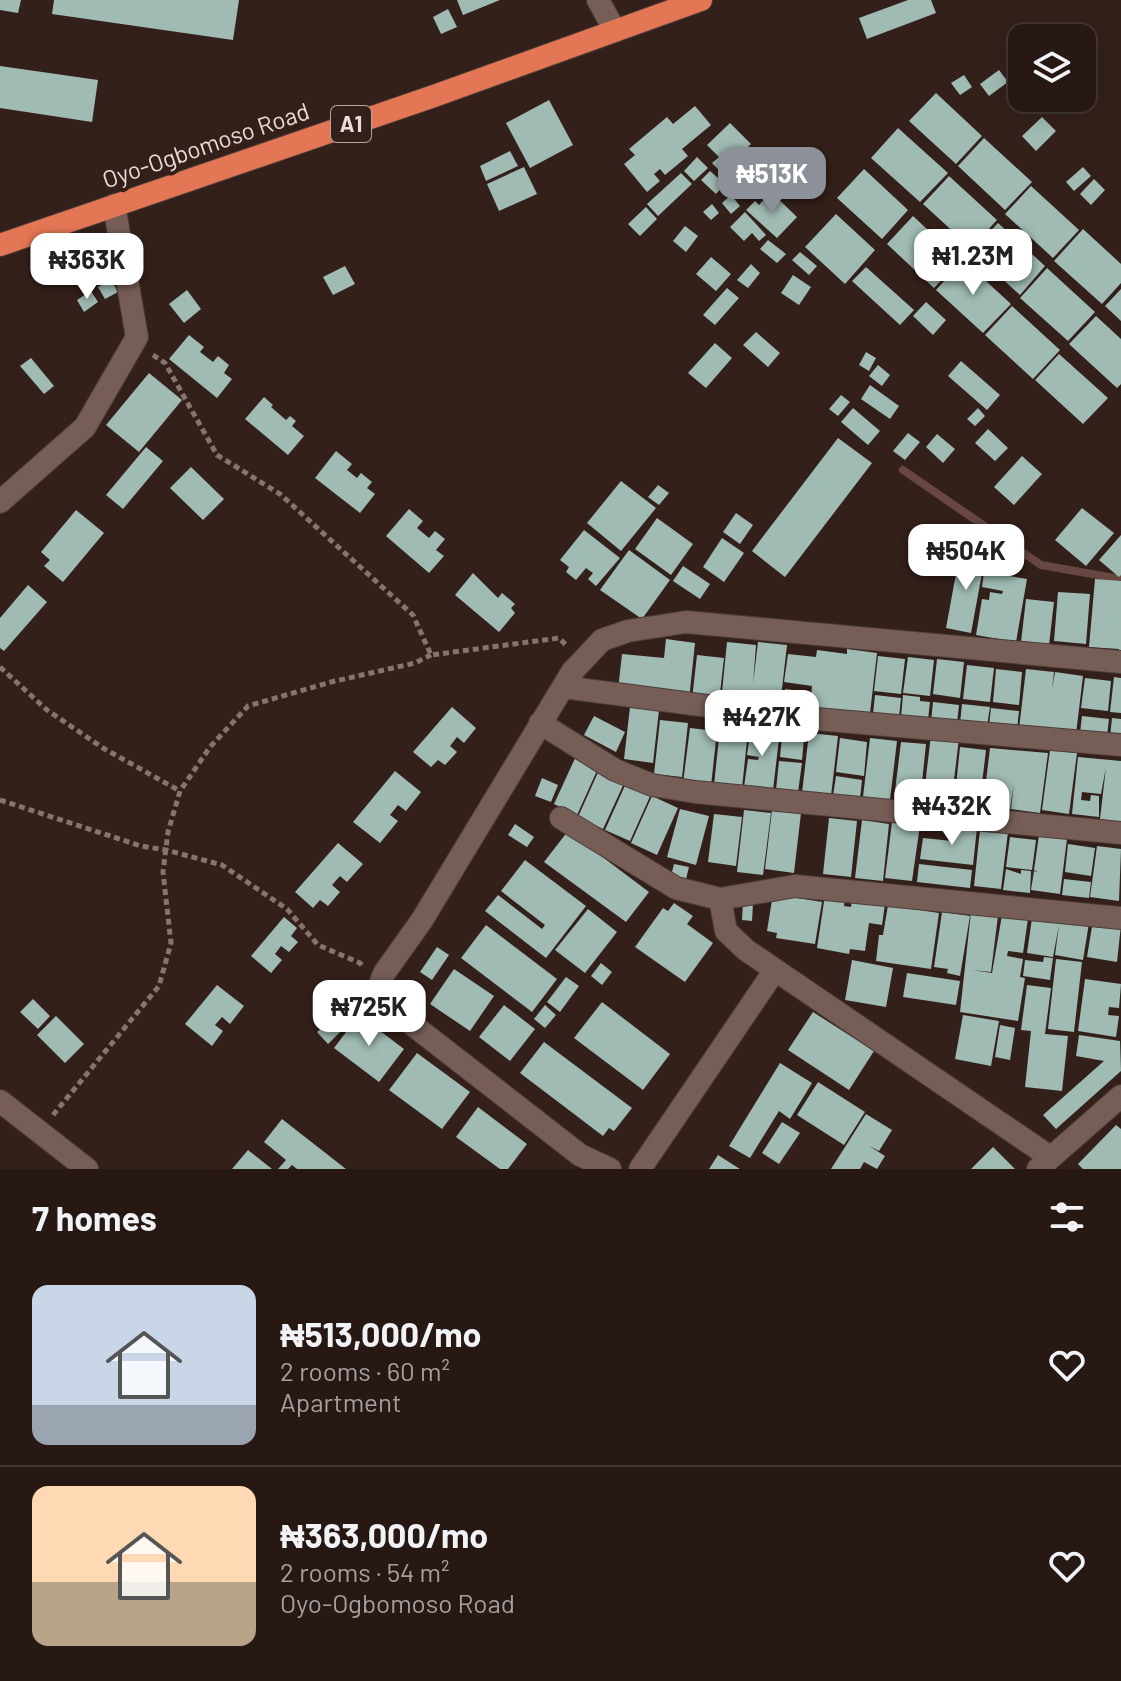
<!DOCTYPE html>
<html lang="en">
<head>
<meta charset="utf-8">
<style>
	body { margin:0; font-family:Barlow,sans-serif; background:#332522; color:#f1f3f6; height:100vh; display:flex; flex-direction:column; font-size:30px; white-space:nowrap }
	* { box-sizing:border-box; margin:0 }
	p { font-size:26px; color:#a4a0a0 }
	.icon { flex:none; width:44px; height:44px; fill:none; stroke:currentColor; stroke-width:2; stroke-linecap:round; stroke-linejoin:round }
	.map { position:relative; height:1169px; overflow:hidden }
	.details { display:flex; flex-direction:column; background:#271814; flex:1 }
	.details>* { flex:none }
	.controls { position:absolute; left:1008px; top:24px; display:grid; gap:16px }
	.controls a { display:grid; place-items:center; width:88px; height:88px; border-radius:16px; background:#271814; box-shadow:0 4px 20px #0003,0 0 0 2px #433734; font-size:40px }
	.price { position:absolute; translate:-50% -68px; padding:0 18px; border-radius:16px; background:#fff; color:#222; font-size:26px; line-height:52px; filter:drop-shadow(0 2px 4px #0008) }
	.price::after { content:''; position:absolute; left:50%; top:48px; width:24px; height:18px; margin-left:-12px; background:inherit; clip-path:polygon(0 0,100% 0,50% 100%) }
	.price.selected { background:#8c9099; color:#fff }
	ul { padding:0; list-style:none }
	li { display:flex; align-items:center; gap:24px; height:200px; padding:0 32px }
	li+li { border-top:2px solid #433734 }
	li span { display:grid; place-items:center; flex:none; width:224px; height:160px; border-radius:16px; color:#555 }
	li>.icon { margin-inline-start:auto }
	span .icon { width:96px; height:96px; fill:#fffc; stroke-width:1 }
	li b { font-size:34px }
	h2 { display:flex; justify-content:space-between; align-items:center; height:96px; padding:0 32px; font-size:34px }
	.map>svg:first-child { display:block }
</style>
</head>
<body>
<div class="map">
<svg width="1121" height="1169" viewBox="0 0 1121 1169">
	<rect width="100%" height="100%" fill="#34201a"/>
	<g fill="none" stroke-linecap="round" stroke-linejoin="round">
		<path stroke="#684641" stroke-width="8" d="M903,470l138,95 80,14"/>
	</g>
	<path fill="#9fbbb3" d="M0,0h21l-3,13 -18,-3z
		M54,0h185l-6,40 -181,-26z
		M457,0h43l-37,15z
		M908,0h23l5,13 -69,26 -8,-21z
		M448,9l9,18 -16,7 -8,-17z
		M0,66l98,14 -6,42 -92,-14z
		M999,70l9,12 -19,14 -9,-12z
		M964,75l8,12 -12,8 -9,-12z
		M936,93l46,43 -26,28 -47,-43z
		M549,100l24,45 -43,23 -24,-45z
		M695,106l16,19 -29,24 6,7 -23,19 -5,-6 -6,5 6,7 -13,11 -23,-28 11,-9 -6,-6 38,-32 6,7z
		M1042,117l14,14 -20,20 -14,-15z
		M730,123l21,21 -29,29 -10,-10 7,-6 -12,-12z
		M898,128l50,45 -28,29 -49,-44z
		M984,138l48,44 -27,28 -47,-44z
		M510,151l8,15 -32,15 -6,-15z
		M697,157l11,11 -14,13 -10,-10z
		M524,167l13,27 -38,17 -12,-27z
		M1083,167l8,9 -17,15 -8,-9z
		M864,169l44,41 -26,29 -45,-41z
		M710,171l15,13 -9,10 -15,-14z
		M681,173l11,11 -34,32 -11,-12z
		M949,176l48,44 -26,28 -48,-44z
		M1094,179l11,11 -14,15 -11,-11z
		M1031,186l48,44 -26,28 -48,-44z
		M771,192l26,25 -20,21 -31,-28 9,-9 4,4z
		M731,195l9,11 -9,8 -9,-11z
		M712,204l7,9 -8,7 -8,-8z
		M646,207l11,12 -17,17 -12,-12z
		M745,212l21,23 -7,6 -7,-8 -8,8 -14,-14z
		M836,214l39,36 -30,34 -40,-37z
		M913,216l47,44 -26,28 -47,-44z
		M998,223l47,43 -25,29 -48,-44z
		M685,226l13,10 -12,16 -13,-11z
		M1083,229l38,35v19l-19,21 -48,-43z
		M768,240l18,14 -9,9 -17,-14z
		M800,252l17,14 -8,9 -17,-15z
		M711,257l20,17 -15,17 -20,-17z
		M963,260l48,44 -28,29 -47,-43z
		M751,264l9,9 -12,15 -11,-8z
		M345,266l10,18 -22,11 -10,-18z
		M866,267l48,43 -14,15 -48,-44z
		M1047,268l48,44 -27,29 -48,-43z
		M793,275l18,12 -12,18 -18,-12z
		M111,280l7,12 -13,7 -7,-12z
		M727,288l12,10 -24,27 -12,-10z
		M1121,289v32l-16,-15z
		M187,290l14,19 -17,14 -15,-19z
		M91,291l7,11 -14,10 -7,-12z
		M926,302l20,18 -13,15 -20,-19z
		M1012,306l48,44 -27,29 -48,-44z
		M1096,316l25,23v45l-4,4 -48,-44z
		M756,332l24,21 -12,14 -25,-22z
		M189,335l15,12 -4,5 13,10 5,-6 11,9 -5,8 8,6 -15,19 -48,-39z
		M715,343l17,15 -26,30 -18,-15z
		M866,352l10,6 -7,13 -10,-6z
		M1059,354l49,44 -25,26 -48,-44z
		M31,358l23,28 -10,8 -24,-28z
		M961,361l39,34 -13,15 -39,-34z
		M878,365l12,10 -8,11 -13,-10z
		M149,373l33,27 -43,52 -33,-27z
		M870,385l29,21 -9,13 -29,-20z
		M841,395l9,7 -12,14 -9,-7z
		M264,397l9,8 -2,2 15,13 4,-4 6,5 -4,5 12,10 -16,19 -43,-36z
		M853,408l27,23 -12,14 -27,-23z
		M978,408l7,8 -10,10 -8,-7z
		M988,429l20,19 -13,13 -20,-18z
		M908,433l12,9 -15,18 -12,-9z
		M937,434l18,15 -12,14 -17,-16z
		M838,438l34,25 -87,114 -33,-26z
		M146,447l17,14 -40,48 -17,-14z
		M336,451l16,13 -5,6 10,8 4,-5 11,9 -5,6 8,6 -15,19 -45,-35z
		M1022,456l20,18 -28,31 -20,-18z
		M191,467l33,32 -21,21 -33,-32z
		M621,481l35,27 -35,43 -34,-28z
		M658,485l11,8 -10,12 -11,-8z
		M1082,508l32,25 -28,33 -31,-26z
		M409,509l14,12 -6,7 12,10 6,-7 10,8 -9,11 8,6 -15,17 -43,-37z
		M76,510l28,23 -41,49 -19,-16 6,-6 -9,-8z
		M736,513l17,12 -13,19 -17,-12z
		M657,518l36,26 -22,31 -36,-26z
		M584,530l36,28 -24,28 -8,-7 5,-6 -7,-5 -10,12 -10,-8 3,-5 -9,-7z
		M1121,535v40l-2,2 -20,-17z
		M722,538l22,15 -20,29 -21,-15z
		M629,550l41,30 -28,39 -42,-29z
		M960,552l25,5 -14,76 -25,-5z
		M683,566l27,18 -10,15 -27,-18z
		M984,572l43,7 -11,63 -40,-7 6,-36 7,1 1,-8 12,2 1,-3 -21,-4z
		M473,573l25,25 4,-5 13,11 -4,4 4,5 -16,19 -44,-37z
		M1095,579l26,2v74h-3l1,-6 -30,-2z
		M28,585l19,17 -43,49 -4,-3v-30z
		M1058,592l32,2 -4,50 -32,-3z
		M1026,599l28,3 -5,43 -28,-3z
		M666,639l29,4 -6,57 -71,-10 4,-36 42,4z
		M727,642l29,3 -3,39 5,-42 29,3 -7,61 -59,-4z
		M847,649l30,4 -7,60 -60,-5 2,-22 -28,-4 4,-28 28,3 1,-7 30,4z
		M697,655l27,3 -5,44 -27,-3z
		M878,656l27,3 -4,35 -27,-3z
		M908,657l26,3 -4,36 -27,-3z
		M937,659l27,3 -4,36 -27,-4z
		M967,665l27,3 -4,34 -27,-3z
		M996,669l26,3 -3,33 -26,-3z
		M1026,669l28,3 -2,17 3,-17 28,4 -7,58 -57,-5z
		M1114,677l7,1v35l-11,-1z
		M1085,678l26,3 -3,30 -27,-3z
		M785,689l24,3 -2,18 -24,-2z
		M875,695l26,3 -2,19 -26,-3z
		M903,695l17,2v4l10,1 -2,18 -27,-3z
		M933,702l26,3 -2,18 -26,-2z
		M962,704l28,3 -3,19 -27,-3z
		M452,707l24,21 -12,15 -7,-6 -7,9 7,6 -12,13 -7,-5 -7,7 -18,-15z
		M630,707l29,3 -6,53 -29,-4z
		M991,708l28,3 -2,18 -28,-3z
		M594,716l31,16 -9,20 -32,-17z
		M1082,716l27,3 -2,17 -27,-3z
		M1112,718l9,1v19l-11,-1z
		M660,720l28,3 -6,54 -28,-3z
		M783,725l22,3 -3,32 -22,-3z
		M751,727l29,3 -7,60 -29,-3 4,-28 10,1 1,-3 -12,-2z
		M690,728l27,3 -6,55 -28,-3z
		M720,728l28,3 -6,57 -28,-3z
		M809,733l29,3 -7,60 -29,-3z
		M931,735l28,3 -8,67 -28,-3z
		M840,738l27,4 -3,34 -28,-4z
		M870,738l27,3 -7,59 -27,-3z
		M901,742l25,2 -6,58 -26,-3z
		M960,747l26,3 -7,59 -25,-3z
		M990,748l58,5 -8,60 -29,-4 3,-27 -4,28 -27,-4z
		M1050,750l27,3 -8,61 -27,-4z
		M577,754l23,10 -23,51 -23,-11z
		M1078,757l43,4v61l-21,-3 6,-52 -5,27 -19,-2 -1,8 9,1 1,-6 8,1v21l-27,-3z
		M779,761l23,2 -4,29 -22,-2z
		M600,768l26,11 -23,50 -25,-12z
		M395,771l26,21 -15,19 -8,-6 -8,10 8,6 -18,22 -27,-21z
		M836,776l26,4 -2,19 -27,-3z
		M542,778l16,7 -7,17 -16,-6z
		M627,781l25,11 -22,49 -25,-11z
		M652,796l26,12 -21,47 -26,-12z
		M680,809l29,7 -13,49 -29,-8z
		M744,810l27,3 -8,62 -26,-3z
		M772,810l29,3 -7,60 -29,-4z
		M714,814l28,3 -6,49 -28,-4z
		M829,818l28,3 -6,56 -28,-3z
		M862,820l27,4 -6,57 -28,-3z
		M892,822l28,3 -8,56 -27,-3z
		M515,824l19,13 -7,10 -19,-12z
		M953,826l24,2 -4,37 -53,-6 3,-21 29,3z
		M980,829l28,3 -7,57 -27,-3z
		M568,831l81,61 -23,30 -82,-60z
		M1039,835l28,4 -7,55 -29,-4 3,-19 4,1 -4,-2z
		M1010,837l26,3 -4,30 -26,-3z
		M338,843l25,21 -16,18 -7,-6 -8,9 8,7 -12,14 -8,-6 -7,8 -18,-16z
		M1068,844l27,4 -4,28 -26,-4z
		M1097,846l24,3 -2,52 -29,-4z
		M525,860l61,46 -40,52 -61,-47 13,-16 44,34 3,-4 -44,-34z
		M674,864l15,3 -3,12 -15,-3z
		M919,864l53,6 -2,18 -53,-6z
		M1006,869l15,5v-4l10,1 -1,22 -27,-3z
		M1064,879l27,3 -2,16 -27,-3z
		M773,894l49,8 -7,42 -39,-6 1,-5 -10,-2z
		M825,895l20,3 -1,8 7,1 1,-8 33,5 -3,21 -13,-2 -4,28 -15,-2 -1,5 -32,-6z
		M743,902l10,1 -1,18 -10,-1z
		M674,903l19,13 -6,8 26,19 -28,39 -50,-35 28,-39 5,3z
		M888,905l51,8 -8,56 -55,-8 3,-26h4z
		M588,909l29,23 -32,41 -30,-23z
		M942,912l28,4 -10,60 -13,-3 1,-4 -14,-2z
		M971,912l27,4 -7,56 -19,-2 20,3 10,-58 26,4 -5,34 -15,-2 -1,5 16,3 -3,18 5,1 -7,43 -58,-9z
		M284,917l13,11 -6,8 7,6 -9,10 -8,-6 -6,8 7,6 -11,13 -20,-17z
		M1032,918l57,5 -6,37 -28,-5 4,-30 -6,32 -26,-4z
		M1093,920l28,5 -4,37 -30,-5z
		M486,925l71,54 -25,33 -71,-54z
		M437,947l12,8 -17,25 -12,-8z
		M1044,957l9,1 -3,22 -27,-4 2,-16 18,2z
		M1056,959l26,3 -8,70 -26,-3z
		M852,960l41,8 -7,39 -41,-7z
		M601,963l11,9 -10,13 -11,-9z
		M454,969l40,27 -24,35 -40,-27z
		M907,973l53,8 -4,24 -53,-8z
		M566,977l13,9 -19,26 -13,-10z
		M1085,979l36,5 -2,24 -10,-1 -1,8 11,1 -3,21 -38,-6z
		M217,985l27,21 -14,18 -8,-7 -7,8 8,6 -11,15 -27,-22z
		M1027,985l24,3 -6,46 23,2 -6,55 -37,-4 6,-56 -10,-1z
		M33,999l17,17 -12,13 -18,-17z
		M602,1002l68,52 -27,36 -69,-52z
		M504,1005l31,24 -25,32 -31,-24z
		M545,1005l11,10 -11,13 -11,-9z
		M813,1012l61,39 -25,39 -61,-40z
		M359,1015l45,34 -25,33 -45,-34z
		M963,1015l36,6 -8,45 -36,-7z
		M56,1016l28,28 -19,19 -28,-28z
		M329,1021l11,11 -12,12 -11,-12z
		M1000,1025l15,3 -5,32 -15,-3z
		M1079,1035l41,6 1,30 -65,58 -13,-14 61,-54 -28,-5z
		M544,1042l88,66 -18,23 -5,-3 -6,8 -83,-63z
		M417,1053l53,39 -28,37 -53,-39z
		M780,1063l32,20 -22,36 -11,-8 -29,47 -21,-12z
		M818,1082l47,30 -21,33 -47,-30z
		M478,1107l49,37 -19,25h-8l-44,-32z
		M866,1114l26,16 -13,21 -10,-5 16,10 -8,13 -13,-7 -4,7h-29z
		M282,1119l64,50h-49l-5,-4 -4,4h-10l8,-9 -22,-18z
		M782,1122l18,11 -21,31 -17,-11z
		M1116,1125l5,4v40h-38l-5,-5z
		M993,1147l22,22h-44z
		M248,1150l24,19h-40z
		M718,1155l22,14h-31z"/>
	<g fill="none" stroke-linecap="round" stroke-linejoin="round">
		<defs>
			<path id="minor" d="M598,0l17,31
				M0,502l85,-75 52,-90 -23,-132
				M563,687l229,30 329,28
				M540,723l75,47 37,15 43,7 426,41
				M561,818l115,70 44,11 75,-13 326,32
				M720,899l6,32 20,19 304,207
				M0,1101l87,68
				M610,1169l-30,-14 -189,-147c-12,-11 -14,-22 -6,-36l37,-52 150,-248 30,-32 26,-9 58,-9 435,40
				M640,1169l135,-199
				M1038,1169l83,-73"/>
			<path id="trunk" d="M0,245l434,-149 267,-96"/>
		</defs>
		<use href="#minor" stroke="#4d3c38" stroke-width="24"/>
		<use href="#trunk" stroke="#4d3c38" stroke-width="24"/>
		<path stroke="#86746f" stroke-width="5" stroke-dasharray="6 4" stroke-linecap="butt" d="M153,355l12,8 52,92 63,39 133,121 18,40 128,-17 8,8
			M0,667l47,43 56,38 77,43
			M0,800l141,46 25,4 56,15 65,44 31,36 42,18 2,3
			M53,1115l106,-129 12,-43 -8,-71 5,-40 12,-41 30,-44 38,-41 83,-24 84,-19 16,-8"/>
		<use href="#minor" stroke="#765e57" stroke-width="22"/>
		<use href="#trunk" stroke="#e37654" stroke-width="22"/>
	</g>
	<g text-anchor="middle" stroke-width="8" stroke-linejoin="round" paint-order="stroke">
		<rect fill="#34201a" stroke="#b3a49f" stroke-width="2" x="331" y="106" width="40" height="36" rx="6"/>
		<g font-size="22" font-weight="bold" fill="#eadcd8">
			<text x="351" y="132">A1</text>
		</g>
		<g font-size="24" fill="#eadcd8" stroke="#34201a">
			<text transform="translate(206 146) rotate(-19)" y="8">Oyo-Ogbomoso Road</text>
		</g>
	</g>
</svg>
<div class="controls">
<a><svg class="icon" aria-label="layers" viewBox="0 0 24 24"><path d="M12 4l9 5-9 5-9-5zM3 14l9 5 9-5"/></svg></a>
</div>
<b class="price selected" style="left:772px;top:215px">₦513K</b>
<b class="price" style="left:973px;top:297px">₦1.23M</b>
<b class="price" style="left:87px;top:301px">₦363K</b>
<b class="price" style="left:966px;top:592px">₦504K</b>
<b class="price" style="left:762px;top:758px">₦427K</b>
<b class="price" style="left:952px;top:847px">₦432K</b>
<b class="price" style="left:369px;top:1048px">₦725K</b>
</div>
<section class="details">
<h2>7 homes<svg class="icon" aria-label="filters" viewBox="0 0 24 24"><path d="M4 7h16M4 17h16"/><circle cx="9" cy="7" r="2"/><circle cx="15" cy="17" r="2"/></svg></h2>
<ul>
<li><span style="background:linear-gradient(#c9d6e8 75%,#9aa5b1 0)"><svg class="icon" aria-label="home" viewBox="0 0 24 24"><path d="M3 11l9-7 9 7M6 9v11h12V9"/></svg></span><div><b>₦513,000/mo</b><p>2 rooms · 60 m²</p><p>Apartment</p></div><svg class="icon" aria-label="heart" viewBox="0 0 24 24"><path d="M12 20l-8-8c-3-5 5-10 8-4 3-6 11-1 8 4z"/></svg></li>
<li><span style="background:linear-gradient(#ffd9b3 60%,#b9a48a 0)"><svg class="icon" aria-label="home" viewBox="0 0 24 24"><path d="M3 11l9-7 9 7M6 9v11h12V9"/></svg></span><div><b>₦363,000/mo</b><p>2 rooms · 54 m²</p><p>Oyo-Ogbomoso Road</p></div><svg class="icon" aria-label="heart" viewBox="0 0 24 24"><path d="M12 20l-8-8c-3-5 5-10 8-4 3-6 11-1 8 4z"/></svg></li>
</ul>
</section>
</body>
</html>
